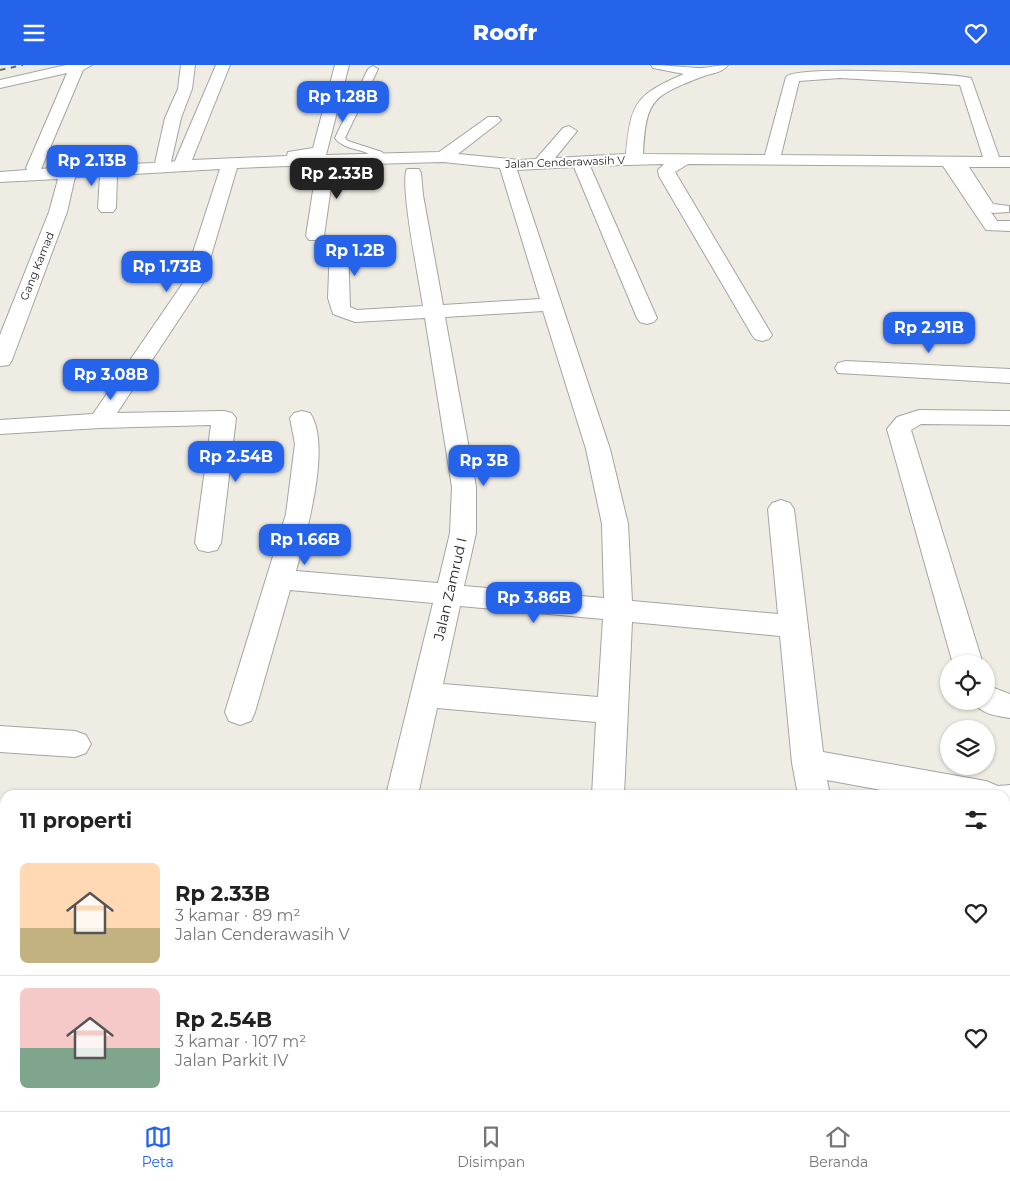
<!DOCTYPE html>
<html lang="id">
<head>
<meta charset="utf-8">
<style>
	body { margin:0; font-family:Montserrat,sans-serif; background:#f2f2f2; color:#222; height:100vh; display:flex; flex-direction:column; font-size:19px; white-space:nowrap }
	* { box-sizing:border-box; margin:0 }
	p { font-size:16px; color:#767676 }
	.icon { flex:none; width:28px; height:28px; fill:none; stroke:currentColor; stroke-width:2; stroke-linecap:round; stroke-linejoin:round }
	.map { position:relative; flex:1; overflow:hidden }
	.side { position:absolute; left:0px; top:725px; width:1010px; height:321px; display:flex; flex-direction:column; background:#fff; border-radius:15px 15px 0 0; box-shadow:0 1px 4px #0004 }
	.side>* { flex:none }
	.controls { position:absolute; left:940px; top:590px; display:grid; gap:10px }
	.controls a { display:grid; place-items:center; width:55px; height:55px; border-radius:50%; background:#fff; box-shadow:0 1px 4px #0004; font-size:25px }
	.price { position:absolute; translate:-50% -42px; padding:0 11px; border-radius:10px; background:#2563eb; color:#fff; font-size:16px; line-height:32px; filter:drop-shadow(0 1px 2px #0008) }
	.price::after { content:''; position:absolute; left:50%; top:30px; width:15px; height:11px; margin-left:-8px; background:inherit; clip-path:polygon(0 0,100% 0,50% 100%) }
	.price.on { background:#222; color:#fff }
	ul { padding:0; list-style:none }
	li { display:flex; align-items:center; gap:15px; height:125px; padding:0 20px }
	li+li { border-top:1px solid #e0e0e0 }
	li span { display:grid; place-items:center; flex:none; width:140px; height:100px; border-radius:8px; color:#555 }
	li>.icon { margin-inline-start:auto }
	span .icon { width:60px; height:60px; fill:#fffc; stroke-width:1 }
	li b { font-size:21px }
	h2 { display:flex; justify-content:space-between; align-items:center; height:60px; padding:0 20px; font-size:21px }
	header { display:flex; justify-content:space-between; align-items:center; height:65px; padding:0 20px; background:#2563eb; color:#fff; font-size:22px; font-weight:800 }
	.menu { display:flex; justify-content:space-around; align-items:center; height:70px; border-top:1px solid #e0e0e0; background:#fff; font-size:14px; color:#767676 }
	.menu a { display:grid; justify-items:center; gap:2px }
	.menu .on { color:#2563eb }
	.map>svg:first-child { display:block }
</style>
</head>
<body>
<header><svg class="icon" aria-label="menu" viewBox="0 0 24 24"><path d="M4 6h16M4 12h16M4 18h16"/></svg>Roofr<svg class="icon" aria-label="heart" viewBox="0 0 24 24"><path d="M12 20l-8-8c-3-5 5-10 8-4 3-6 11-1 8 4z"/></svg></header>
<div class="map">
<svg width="1010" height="1046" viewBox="0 0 1010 1046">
	<rect width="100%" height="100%" fill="#efede3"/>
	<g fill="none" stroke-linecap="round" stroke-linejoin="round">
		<defs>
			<path id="service" d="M373,1l5,3 -33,69 3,3 34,11 5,7 -6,3 -4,-1c-9,-14 -32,-9 -42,-23l33,-69z
				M961,95l4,1 28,43 16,2v6l-16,1 -8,-4 -30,-46z"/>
			<path id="minor" d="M66,0h26l-9,5 -42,99 27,-3 87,-3 10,-45 13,-29 3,-24h14l-3,24 -11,29 -10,44 4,-1 41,-96h14l-38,95 95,-4 1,-4 25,-4 22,-83h14l-23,90 113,-3 49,-35h10l3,3 -3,3 -40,31 62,6 16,-1 27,-31 6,-2 8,5 -22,27 71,-4c5,-51 9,-59 58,-80l-31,-6 -2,-3c15,0 30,2 45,3 7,1 22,-3 32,-3 -6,8 -16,8 -24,11 -52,20 -58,23 -61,78l122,1 21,-78c9,-12 164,-4 185,1l28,79h11v10h-50l37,54h13v10l-24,-1 -43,-64 -255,-2 -13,8 97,163 -3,4 -7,2 -7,-2 -3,-4 -93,-159 -1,-6 6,-6 -74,2 67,152 -3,4 -7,2 -7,-2 -3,-4 -63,-151 -57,3 93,279 18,75 4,77 146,13 -10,-105 4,-6 9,-3 9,3 4,6 29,243 163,29 12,5 12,-1v28l-5,-1v-17h-97l-81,-15 3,15h-32l-6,-32 -12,-127 -148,-14 -8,173h-32l4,-73 -159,-14 -19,87h-32l47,-192 -143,-13 -35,122 -4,9 -11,4 -11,-4 -4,-9 61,-198 9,-70 -5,-26 4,-5 8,-2 8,2c22,32 -4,122 -14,158l142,12 12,-50 2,-46 -27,-169 -70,4 -22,-8 -5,-16 2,-52 2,-4h14l2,4 2,61 7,3 66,-4c-3,-21 -24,-124 -16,-137h12l2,4 2,22 20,110 97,-6 -40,-131 -57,-6 -109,3 -10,71 -3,4h-12l-3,-4 11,-71 -80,3 -34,115 -86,130 107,-2 8,2 4,5 -15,125 -4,7 -9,2 -9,-2 -4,-7 16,-118 -111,3 -100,6v-14l93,-6 90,-131 37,-114 -103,6 -1,33 -3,4h-12l-3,-4 2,-32 -25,1 -8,35 -55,148 -3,5 -9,1v-31l49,-123 9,-33 -58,3v-10l27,-2 -1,-2 41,-95 -67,15v-8zM840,13l120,7 23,72 -202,-2 18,-74zM543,246l43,138 16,75 2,74 -140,-12 12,-53v-46l-31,-170zM460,541l143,13 -5,78 -155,-13z
				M846,296l164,8v14l-172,-10 -3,-5 3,-5z
				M919,345l91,1v14l-89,-1 -10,6 72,234h-30l-66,-235 10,-12z
				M986,620l24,9v24c-13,-2 -30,-4 -37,-17h13z
				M0,661l75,5 11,4 5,9 -5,9 -11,4 -75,-5z
				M0,817h5v34h-5z
				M1005,890h5v38h-5z
				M310,1041h41v5h-42z
				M572,1041h40l1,5h-42z
				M840,1041h41l1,5h-42z"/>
		</defs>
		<use href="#service" stroke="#a4a4a4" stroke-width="2"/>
		<use href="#minor" stroke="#a4a4a4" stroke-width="2"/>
		<use href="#service" fill="#fff" fill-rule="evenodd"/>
		<use href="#minor" fill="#fff" fill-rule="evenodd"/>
		<path stroke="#6b6b6b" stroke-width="2" stroke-dasharray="5.5 5.5" stroke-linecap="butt" d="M0,5l23,-5"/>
	</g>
	<g text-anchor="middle" stroke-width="4" stroke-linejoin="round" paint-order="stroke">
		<g font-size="11" fill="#1d1d1d" stroke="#fff">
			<text transform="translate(565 97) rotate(-2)" y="4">Jalan Cenderawasih V</text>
			<text transform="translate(37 201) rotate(-68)" y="4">Gang Kamad</text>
		</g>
		<g font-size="14" fill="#1d1d1d" stroke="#fff">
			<text transform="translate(450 524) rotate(-77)" y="5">Jalan Zamrud I</text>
		</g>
	</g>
</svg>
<div class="controls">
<a><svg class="icon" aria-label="locate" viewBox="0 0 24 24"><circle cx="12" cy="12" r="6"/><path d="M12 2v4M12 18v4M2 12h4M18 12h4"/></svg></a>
<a><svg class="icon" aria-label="layers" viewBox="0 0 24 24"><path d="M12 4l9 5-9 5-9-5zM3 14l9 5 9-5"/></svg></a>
</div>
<b class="price" style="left:343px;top:58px">Rp 1.28B</b>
<b class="price" style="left:92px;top:122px">Rp 2.13B</b>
<b class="price on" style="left:337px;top:135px">Rp 2.33B</b>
<b class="price" style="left:355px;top:212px">Rp 1.2B</b>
<b class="price" style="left:167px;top:228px">Rp 1.73B</b>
<b class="price" style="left:929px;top:289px">Rp 2.91B</b>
<b class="price" style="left:111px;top:336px">Rp 3.08B</b>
<b class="price" style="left:236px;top:418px">Rp 2.54B</b>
<b class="price" style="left:484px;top:422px">Rp 3B</b>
<b class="price" style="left:305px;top:501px">Rp 1.66B</b>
<b class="price" style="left:534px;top:559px">Rp 3.86B</b>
<section class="side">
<h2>11 properti<svg class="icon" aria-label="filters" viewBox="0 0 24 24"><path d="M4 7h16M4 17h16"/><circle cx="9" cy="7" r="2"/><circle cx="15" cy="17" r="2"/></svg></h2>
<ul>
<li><span style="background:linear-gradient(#ffd9b3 65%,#c2b280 0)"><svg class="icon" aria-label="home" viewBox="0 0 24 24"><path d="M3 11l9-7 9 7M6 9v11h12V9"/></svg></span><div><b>Rp 2.33B</b><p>3 kamar · 89 m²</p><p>Jalan Cenderawasih V</p></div><svg class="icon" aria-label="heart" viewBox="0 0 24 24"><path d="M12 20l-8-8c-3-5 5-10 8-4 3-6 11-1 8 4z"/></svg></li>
<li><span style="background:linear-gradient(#f6c9c9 60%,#7fa58c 0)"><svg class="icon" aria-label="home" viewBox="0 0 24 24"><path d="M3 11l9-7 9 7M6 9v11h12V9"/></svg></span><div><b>Rp 2.54B</b><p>3 kamar · 107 m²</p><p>Jalan Parkit IV</p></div><svg class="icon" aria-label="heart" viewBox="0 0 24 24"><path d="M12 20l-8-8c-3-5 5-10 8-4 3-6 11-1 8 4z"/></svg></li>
</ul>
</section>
</div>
<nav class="menu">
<a class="on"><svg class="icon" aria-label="map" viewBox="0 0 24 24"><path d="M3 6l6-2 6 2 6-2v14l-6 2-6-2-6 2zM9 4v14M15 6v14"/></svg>Peta</a>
<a><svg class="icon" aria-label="saved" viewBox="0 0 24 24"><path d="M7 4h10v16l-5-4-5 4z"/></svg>Disimpan</a>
<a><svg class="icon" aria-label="home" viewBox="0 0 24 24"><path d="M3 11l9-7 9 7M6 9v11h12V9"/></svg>Beranda</a>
</nav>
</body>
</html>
